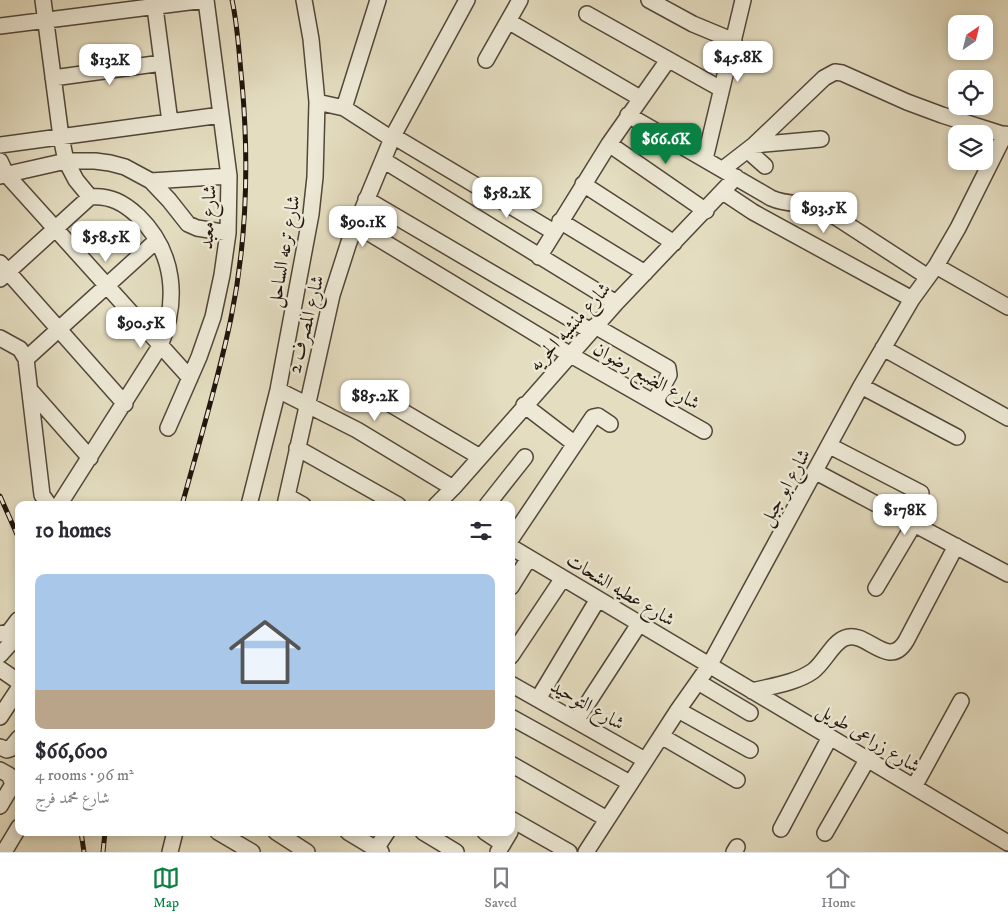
<!DOCTYPE html>
<html lang="en">
<head>
<meta charset="utf-8">
<style>
	body { margin:0; font-family:"IM FELL DW Pica",Amiri,serif; background:#f7f7f7; color:#2b2b33; height:100vh; display:flex; flex-direction:column; font-size:19px; white-space:nowrap }
	* { box-sizing:border-box; margin:0 }
	p { font-size:16px; color:#7c7c81 }
	.icon { flex:none; width:28px; height:28px; fill:none; stroke:currentColor; stroke-width:2; stroke-linecap:round; stroke-linejoin:round }
	.map { position:relative; flex:1; overflow:hidden }
	.side { position:absolute; left:15px; top:501px; width:500px; height:335px; display:flex; flex-direction:column; background:#fff; border-radius:10px; box-shadow:0 2px 8px #0003 }
	.side>* { flex:none }
	.needle { width:32px; rotate:35deg }
	.controls { position:absolute; left:948px; top:15px; display:grid; gap:10px }
	.controls a { display:grid; place-items:center; width:45px; height:45px; border-radius:10px; background:#fff; box-shadow:0 2px 8px #0003; font-size:25px }
	.price { position:absolute; translate:-50% -42px; padding:0 11px; border-radius:10px; background:#fff; color:#222; font-size:16px; line-height:32px; filter:drop-shadow(0 1px 2px #0008) }
	.price::after { content:''; position:absolute; left:50%; top:30px; width:15px; height:11px; margin-left:-8px; background:inherit; clip-path:polygon(0 0,100% 0,50% 100%) }
	.price.current { background:#0b8043; color:#fff }
	ul { padding:0; list-style:none }
	li { display:grid; align-content:center; gap:10px; height:265px; padding:0 20px }
	li span { display:grid; place-items:center; height:155px; border-radius:10px; color:#555 }
	li>.icon { margin-inline-start:auto }
	span .icon { width:90px; height:90px; fill:#fffc; stroke-width:1 }
	li b { font-size:21px }
	h2 { display:flex; justify-content:space-between; align-items:center; height:60px; padding:0 20px; font-size:21px }
	.dock { display:flex; justify-content:space-around; align-items:center; height:70px; border-top:1px solid #e1e1e2; background:#fff; font-size:14px; color:#7c7c81 }
	.dock a { display:grid; justify-items:center; gap:2px }
	.dock .current { color:#0b8043 }
	.map>svg:first-child { display:block }
</style>
</head>
<body>
<div class="map">
<svg width="1008" height="852" viewBox="0 0 1008 852">
	<rect width="100%" height="100%" fill="#e4ddc0"/>
	<filter id="stains"><feTurbulence type="fractalNoise" baseFrequency=".004" numOctaves="4"/><feColorMatrix values="0 0 0 0 .2 0 0 0 0 .09 0 0 0 0 .02 0 0 0 .5 -.17"/></filter>
	<radialGradient id="worn" r=".72"><stop offset=".6" stop-color="#630" stop-opacity="0"/><stop offset="1" stop-color="#630" stop-opacity=".3"/></radialGradient>
	<g fill="none" stroke-linecap="round" stroke-linejoin="round">
		<defs>
			<path id="minor" d="M43,0l18,137 5,24 10,19 14,17
				M154,0l16,122
				M649,0l44,24 41,17
				M587,14l134,75
				M508,21l132,77
				M0,26l205,-26
				M486,60l34,-60
				M53,78l109,-15
				M317,102l27,6 48,31
				M344,108l34,-108
				M628,115l143,83c20,9 33,2 54,12l103,67
				M393,136l161,96
				M609,144l97,67
				M0,145l221,-30
				M754,145l67,-6
				M748,151l17,15
				M705,159l38,-159
				M383,160l233,143
				M0,161l6,13 184,204
				M723,169l31,-24 70,-67 11,-6 7,1 65,29 35,13 66,21
				M0,176l66,-15h29l15,2 15,4 26,14 18,19 19,24 9,4 31,5
				M151,181l78,-5
				M583,184l91,59
				M723,192l30,20 159,87
				M366,199l225,132
				M560,221l85,52
				M356,225l213,129 135,77
				M539,257l70,-113 59,-84
				M0,263l125,141
				M936,266l72,41
				M0,279l90,-82
				M595,326l73,42 1,7 -15,27
				M0,338l20,11 6,10 16,136 7,10
				M883,348l125,70
				M26,359l131,-119
				M861,386l96,51
				M30,390l60,68
				M278,390l79,40 96,58
				M385,401l95,56
				M524,405l51,39
				M168,428l31,-71 14,-40 9,-42 6,-42 1,-57 -23,-176
				M830,446l91,47
				M297,448l101,57
				M816,472l192,102
				M287,496l16,9
				M59,505l101,-159c19,-46 15,-94 -22,-130 -14,-13 -28,-21 -48,-19
				M249,505l29,-115 33,-176 4,-37 2,-75 -6,-63 -7,-39
				M285,505l47,-210 17,-53 44,-106 74,-136
				M436,505l17,-17 163,-185 120,-126
				M487,505l38,-48
				M511,539l82,-122 5,-1 12,8
				M511,547l497,296
				M511,587l18,-29
				M876,588l38,-64
				M0,634l9,-2 9,-12
				M0,655l19,-21
				M511,656l52,-78
				M0,669l19,13
				M698,682l52,31
				M511,684l134,76
				M752,691c20,-5 44,-8 61,-20 11,-8 20,-29 32,-33 21,-9 43,33 61,3l50,-95
				M538,699l60,-100
				M678,710l72,40
				M0,717l19,-29
				M511,717l119,66
				M576,721l63,-97
				M661,736l76,44
				M0,747l7,3 3,-1 9,-11
				M511,764l96,55
				M0,770l9,5 4,9 -13,22
				M914,787l47,-86
				M511,819l58,33
				M781,829l49,-92
				M218,832l34,20
				M276,832l31,20
				M348,832l33,20
				M423,832l33,20
				M485,832l18,12
				M825,833l42,-73
				M4,852l15,-25
				M170,852l5,-20
				M374,852l13,-20
				M498,852l12,-20
				M586,852l92,-142 31,-44 152,-280 51,-87 24,-33 22,-38 47,-94
				M734,852l3,-5"/>
		</defs>
		<use href="#minor" stroke="#52473a" stroke-width="18"/>
		<use href="#minor" stroke="#ede9d6" stroke-width="15"/>
		<defs>
			<path id="rail" d="M0,496l19,43
				M182,505c17,-62 36,-124 49,-187 16,-78 18,-157 11,-235 -3,-28 -4,-56 -10,-83
				M81,832l3,20
				M103,852l2,-20"/>
		</defs>
		<use href="#rail" stroke="#21150d" stroke-width="5"/>
		<use href="#rail" stroke="#ede9d6" stroke-width="3" stroke-dasharray="9" stroke-linecap="butt"/>
	</g>
	<g text-anchor="middle" stroke-width="5" stroke-linejoin="round" paint-order="stroke">
		<g font-size="19" fill="#21150d" stroke="#ede9d6">
			<text transform="translate(207 217) rotate(-87)" y="7">شارع معبد</text>
			<text transform="translate(283 251) rotate(-80)" y="7">شارع ترعه الساحل</text>
			<text transform="translate(305 324) rotate(-76)" y="7">شارع المصرف 2</text>
			<text transform="translate(569 326) rotate(-48)" y="7">شارع منشيه الحريه</text>
			<text transform="translate(647 375) rotate(29)" y="7">شارع الضبع رضوان</text>
			<text transform="translate(784 487) rotate(-61)" y="7">شارع ابو جبل</text>
			<text transform="translate(621 589) rotate(31)" y="7">شارع عطيه الشحات</text>
			<text transform="translate(588 704) rotate(30)" y="7">شارع التوحيد</text>
			<text transform="translate(869 737) rotate(31)" y="7">شارع زراعى طويل</text>
		</g>
	</g>
	<rect width="100%" height="100%" filter="url(#stains)"/>
	<rect width="100%" height="100%" fill="url(#worn)"/>
</svg>
<div class="controls">
<a><svg class="needle" viewBox="-14 -14 28 28"><path d="M0-13l5 13h-10z" fill="#e53935"/><path d="M0 13l5-13h-10z" fill="#7c7c81"/></svg></a>
<a><svg class="icon" aria-label="locate" viewBox="0 0 24 24"><circle cx="12" cy="12" r="6"/><path d="M12 2v4M12 18v4M2 12h4M18 12h4"/></svg></a>
<a><svg class="icon" aria-label="layers" viewBox="0 0 24 24"><path d="M12 4l9 5-9 5-9-5zM3 14l9 5 9-5"/></svg></a>
</div>
<b class="price" style="left:738px;top:83px">$45.8K</b>
<b class="price" style="left:110px;top:86px">$132K</b>
<b class="price current" style="left:666px;top:165px">$66.6K</b>
<b class="price" style="left:507px;top:219px">$58.2K</b>
<b class="price" style="left:824px;top:234px">$93.5K</b>
<b class="price" style="left:363px;top:248px">$90.1K</b>
<b class="price" style="left:106px;top:263px">$58.5K</b>
<b class="price" style="left:141px;top:349px">$90.5K</b>
<b class="price" style="left:375px;top:422px">$85.2K</b>
<b class="price" style="left:905px;top:536px">$178K</b>
<section class="side">
<h2>10 homes<svg class="icon" aria-label="filters" viewBox="0 0 24 24"><path d="M4 7h16M4 17h16"/><circle cx="9" cy="7" r="2"/><circle cx="15" cy="17" r="2"/></svg></h2>
<ul>
<li><span style="background:linear-gradient(#a9c7e8 75%,#b9a48a 0)"><svg class="icon" aria-label="home" viewBox="0 0 24 24"><path d="M3 11l9-7 9 7M6 9v11h12V9"/></svg></span><div><b>$66,600</b><p>4 rooms · 96 m²</p><p>شارع محمد فرج</p></div></li>
</ul>
</section>
</div>
<nav class="dock">
<a class="current"><svg class="icon" aria-label="map" viewBox="0 0 24 24"><path d="M3 6l6-2 6 2 6-2v14l-6 2-6-2-6 2zM9 4v14M15 6v14"/></svg>Map</a>
<a><svg class="icon" aria-label="saved" viewBox="0 0 24 24"><path d="M7 4h10v16l-5-4-5 4z"/></svg>Saved</a>
<a><svg class="icon" aria-label="home" viewBox="0 0 24 24"><path d="M3 11l9-7 9 7M6 9v11h12V9"/></svg>Home</a>
</nav>
</body>
</html>
